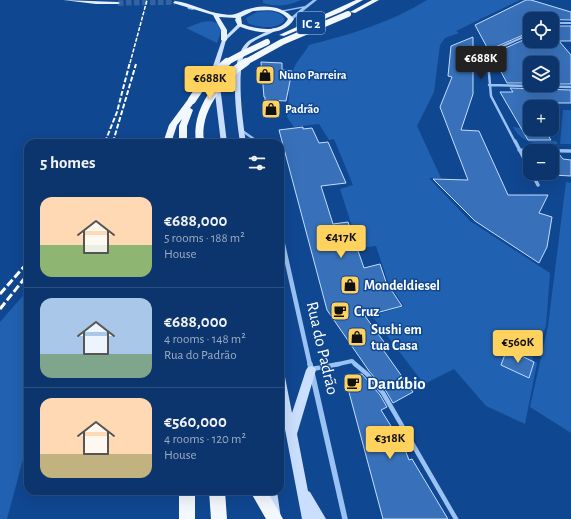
<!DOCTYPE html>
<html lang="en">
<head>
<meta charset="utf-8">
<style>
	body { margin:0; font-family:"Alegreya Sans",sans-serif; background:#153d72; color:#f1f3f6; height:100vh; display:flex; flex-direction:column; font-size:15px; white-space:nowrap }
	* { box-sizing:border-box; margin:0 }
	p { font-size:13px; color:#9aabc2 }
	.icon { flex:none; width:22px; height:22px; fill:none; stroke:currentColor; stroke-width:2; stroke-linecap:round; stroke-linejoin:round }
	.map { position:relative; flex:1; overflow:hidden }
	.panel { position:absolute; left:24px; top:139px; width:260px; height:356px; display:flex; flex-direction:column; background:#0c356d; border-radius:12px; box-shadow:0 4px 16px #0002,0 0 0 1px #2c5080 }
	.panel>* { flex:none }
	.buttons { position:absolute; left:523px; top:12px; display:grid; gap:8px }
	.buttons a { display:grid; place-items:center; width:36px; height:36px; border-radius:8px; background:#0c356d; box-shadow:0 4px 16px #0002,0 0 0 1px #2c5080; font-size:20px }
	.price { position:absolute; translate:-50% -34px; padding:0 9px; border-radius:4px; background:#ffd15d; color:#111; font-size:13px; line-height:26px; filter:drop-shadow(0 1px 2px #0008) }
	.price::after { content:''; position:absolute; left:50%; top:24px; width:12px; height:9px; margin-left:-6px; background:inherit; clip-path:polygon(0 0,100% 0,50% 100%) }
	.price.on { background:#222; color:#fff }
	ul { padding:0; list-style:none }
	li { display:flex; align-items:center; gap:12px; height:100px; padding:0 16px }
	li+li { border-top:1px solid #2c5080 }
	li span { display:grid; place-items:center; flex:none; width:112px; height:80px; border-radius:12px; color:#555 }
	li>.icon { margin-inline-start:auto }
	span .icon { width:48px; height:48px; fill:#fffc; stroke-width:1 }
	li b { font-size:17px }
	h2 { display:flex; justify-content:space-between; align-items:center; height:48px; padding:0 16px; font-size:17px }
	.map>svg:first-child { display:block }
</style>
</head>
<body>
<div class="map">
<svg width="571" height="519" viewBox="0 0 571 519">
	<rect width="100%" height="100%" fill="#104791"/>
	<path fill="#2161b1" d="M263,0h38c-11,6 -26,7 -38,3z
		M427,0h93l-64,31 3,2 -14,5 -5,7 -6,47 -17,34 24,52h-12l41,43 80,52 -4,53 -14,34 5,3 -12,61 -39,-18 -32,-37 -30,15 -52,-68 32,-10 -16,-24 -12,-36 -17,2 -19,-59 13,-4 -19,-46 -5,1 -10,-16 -25,3 -7,-10 2,-21 -3,-20h6c1,-13 11,-20 17,-31 40,-10 83,-23 118,-45z
		M257,12c10,-1 22,-2 28,7 -5,11 -27,9 -37,4l-2,-5z
		M211,21l6,2 4,8 -4,12 -31,-15 16,-6z
		M563,110h8v34h-11z
		M513,127l7,1 8,12 28,1 2,3c-18,0 -34,2 -45,-17z
		M566,182l5,1v250l-41,-26 18,-81z
		M28,290v151l-21,78h-7v-197z"/>
	<g fill="none" stroke-linecap="round" stroke-linejoin="round">
		<path fill="#8cbdf7" fill-rule="evenodd" d="M187,7l7,2 -1,1 -5,-1z"/>
	</g>
	<path fill="#3871ba" stroke="#c2ddfe" d="M526,0h5l40,12v8l-41,-1v13l-39,17 -2,2 -14,-26z
		M552,26h19v15h-12l12,14v29h-19v-21h-22v20h-23l-14,-26 1,-4 36,-16v4h22z
		M473,37v57l-12,36 18,1 29,64h40l-9,18 13,4 -5,30 -8,16 -64,-42 -42,-42 35,1 -28,-73 12,-30 -4,-1 3,-30z
		M261,62l21,1v7l10,1 -6,30 -21,-1v-3h-1z
		M510,88l61,2v13h-31l3,4h-13v22h14l7,11h-23l-28,-48h13z
		M303,127v2l9,-1 7,15 9,-1 18,41 -25,3 12,38 15,-2 16,46 16,-4 6,18 16,24 -37,10 19,26 -5,2 34,48 -20,11 -7,-12 -17,-20 -42,-61 -48,-180z
		M552,154h7l4,5 8,1v16l-19,-1z
		M507,349l27,13 -5,16 -28,-13z
		M362,374l18,21 7,12 -6,3 23,37 5,13 3,-1 36,60h-65l-37,-138 5,-6z"/>
	<g fill="none" stroke-linecap="round" stroke-linejoin="round">
		<path stroke="#3463a2" stroke-width="5.5" stroke-dasharray="5.5 2.5" stroke-linecap="butt" d="M118,3l57,-1"/>
		<path stroke="#9ac2f3" stroke-width="4" d="M334,365l18,-4 4,4"/>
		<path stroke="#9ac2f3" stroke-width="4.5" d="M355,364l12,10 16,19 73,126
			M312,369l27,-5"/>
		<path stroke="#9ac2f3" stroke-width="2" d="M552,23h19
			M488,63l4,-12 38,-17"/>
		<path stroke="#9ac2f3" stroke-width="2.5" d="M488,62l3,34 24,46
			M489,85l82,2
			M241,130l17,12"/>
		<path stroke="#9ac2f3" stroke-width="3.5" d="M257,141l2,2
			M515,141l15,29
			M519,150l52,1
			M532,173l6,12
			M280,231l2,10"/>
		<path stroke="#9ac2f3" stroke-width="4.5" d="M282,240l28,125"/>
		<path stroke="#9ac2f3" stroke-width="5.5" d="M310,364l35,155"/>
		<path fill="#9ac2f3" fill-rule="evenodd" d="M313,0h4l-25,20 -3,-1 13,-11 -21,4 -2,-1 26,-5z"/>
		<path fill="#cadffd" fill-rule="evenodd" d="M238,24l4,1 -16,15 -8,29 9,74h-6l-9,-74 10,-29z
			M274,28l4,1c-8,6 -19,8 -27,14 -18,15 -8,79 -5,100h-6c-3,-24 -14,-87 10,-103z
			M311,366l3,1 2,3 -19,64 11,57 2,1 16,27h-24l-22,-116v-31l3,2 2,3 7,36 14,-43 2,-3z
			M265,491h12l4,28h-12z"/>
		<path fill="#e7f0ff" fill-rule="evenodd" d="M63,0l55,2 2,1 -2,1h-22z
			M175,1c16,2 31,11 47,13 11,2 14,0 23,-4 16,-6 38,-5 49,9 -11,19 -39,14 -56,7l-3,-6 1,-2 -17,-1 8,13v10l-3,2 -3,-2v-10l-8,-15 -40,-12zM253,11c12,-1 27,-3 35,8 -8,15 -33,10 -46,5l-1,-7z"/>
		<path fill="#f3f8ff" fill-rule="evenodd" d="M356,0h7l-22,12 -57,24 -5,-1z
			M372,0h7l-24,13 -5,-1z
			M189,98h3l4,2 -6,8 3,2 -6,16v17h-8v-17l3,-7 -5,6 -6,18h-8l6,-18z
			M179,491h16v28h-16z
			M209,491h16l2,28h-16z
			M250,491h17l16,28h-17z"/>
		<path stroke="#fff" stroke-width="1.5" stroke-dasharray="4 1.5" stroke-linecap="butt" d="M130,63l17,-63"/>
		<path stroke="#fff" stroke-width="2" stroke-dasharray="5 2" stroke-linecap="butt" d="M105,142l12,-30 13,-50
			M113,142l23,-78"/>
		<path stroke="#fff" stroke-width="2.5" stroke-dasharray="6 2.5" stroke-linecap="butt" d="M105,143l1,-2
			M113,143l1,-2"/>
		<path stroke="#fff" stroke-width="3" stroke-dasharray="8 3" stroke-linecap="butt" d="M0,294l28,-32
			M0,309l28,-35"/>
		<path stroke="#f3f8ff" stroke-width="6" d="M225,63l17,-9 25,-12
			M244,63l38,-21 66,-28"/>
		<path stroke="#f3f8ff" stroke-width="8" d="M192,100l12,-18 23,-20
			M200,142c-5,-32 20,-63 46,-80"/>
		<path stroke="#f3f8ff" stroke-width="10" d="M200,141v2"/>
	</g>
	<defs>
		<symbol id="shop-square" viewBox="-11 -11 22 22"><rect x="-9" y="-9" width="18" height="18" rx="4" fill="#ffd15d" stroke="#104791"/><path d="M-5-2.5h2.3a2.7 3.5 0 0 1 5.4 0H5L5.5 6h-11ZM-1.5-2.5h3a1.5 2.3 0 0 0-3 0Z" fill="#111"/></symbol>
		<symbol id="cafe-square" viewBox="-11 -11 22 22"><rect x="-9" y="-9" width="18" height="18" rx="4" fill="#ffd15d" stroke="#104791"/><path d="M-5.5-4.5H6V0H3Q3 3.5 0 3.5H-2.5Q-5.5 3.5-5.5 0ZM3-3.2v2h1.7v-2ZM-6 4.5H4V6H-6Z" fill="#111"/></symbol>
	</defs>
	<g fill-rule="evenodd">
		<use href="#shop-square" x="254" y="64" width="22" height="22"/>
		<use href="#shop-square" x="260" y="98" width="22" height="22"/>
		<use href="#shop-square" x="339" y="274" width="22" height="22"/>
		<use href="#cafe-square" x="329" y="300" width="22" height="22"/>
		<use href="#shop-square" x="346" y="326" width="22" height="22"/>
		<use href="#cafe-square" x="342" y="372" width="22" height="22"/>
	</g>
	<g text-anchor="middle" stroke-width="3" stroke-linejoin="round" paint-order="stroke">
		<g font-size="12" font-weight="bold" fill="#fff" stroke="#104791" text-anchor="start">
			<text x="279" y="79">Nuno Parreira</text>
			<text x="285" y="113">Padrão</text>
		</g>
		<rect fill="#104791" stroke="#b7c8de" stroke-width="1" x="297" y="12" width="28" height="22" rx="3"/>
		<g font-size="13" font-weight="bold" fill="#fff">
			<text x="311" y="28">IC 2</text>
		</g>
		<g font-size="14" font-weight="bold" fill="#fff" stroke="#104791" text-anchor="start">
			<text x="364" y="290">Mondeldiesel</text>
			<text x="354" y="316">Cruz</text>
			<text x="371" y="334">Sushi em<tspan x="371" dy="16">tua Casa</tspan></text>
		</g>
		<g font-size="17" fill="#fff" stroke="#104791">
			<text transform="translate(323 348) rotate(77)" y="6">Rua do Padrão</text>
		</g>
		<g font-size="17" font-weight="bold" fill="#fff" stroke="#104791" text-anchor="start">
			<text x="367" y="389">Danúbio</text>
		</g>
	</g>
</svg>
<div class="buttons">
<a><svg class="icon" aria-label="locate" viewBox="0 0 24 24"><circle cx="12" cy="12" r="6"/><path d="M12 2v4M12 18v4M2 12h4M18 12h4"/></svg></a>
<a><svg class="icon" aria-label="layers" viewBox="0 0 24 24"><path d="M12 4l9 5-9 5-9-5zM3 14l9 5 9-5"/></svg></a>
<a>+</a>
<a>−</a>
</div>
<b class="price on" style="left:481px;top:80px">€688K</b>
<b class="price" style="left:210px;top:100px">€688K</b>
<b class="price" style="left:341px;top:259px">€417K</b>
<b class="price" style="left:518px;top:364px">€560K</b>
<b class="price" style="left:390px;top:460px">€318K</b>
<section class="panel">
<h2>5 homes<svg class="icon" aria-label="filters" viewBox="0 0 24 24"><path d="M4 7h16M4 17h16"/><circle cx="9" cy="7" r="2"/><circle cx="15" cy="17" r="2"/></svg></h2>
<ul>
<li><span style="background:linear-gradient(#ffd9b3 60%,#8fb573 0)"><svg class="icon" aria-label="home" viewBox="0 0 24 24"><path d="M3 11l9-7 9 7M6 9v11h12V9"/></svg></span><div><b>€688,000</b><p>5 rooms · 188 m²</p><p>House</p></div></li>
<li><span style="background:linear-gradient(#a9c7e8 70%,#7fa58c 0)"><svg class="icon" aria-label="home" viewBox="0 0 24 24"><path d="M3 11l9-7 9 7M6 9v11h12V9"/></svg></span><div><b>€688,000</b><p>4 rooms · 148 m²</p><p>Rua do Padrão</p></div></li>
<li><span style="background:linear-gradient(#ffd9b3 70%,#c2b280 0)"><svg class="icon" aria-label="home" viewBox="0 0 24 24"><path d="M3 11l9-7 9 7M6 9v11h12V9"/></svg></span><div><b>€560,000</b><p>4 rooms · 120 m²</p><p>House</p></div></li>
</ul>
</section>
</div>
</body>
</html>
